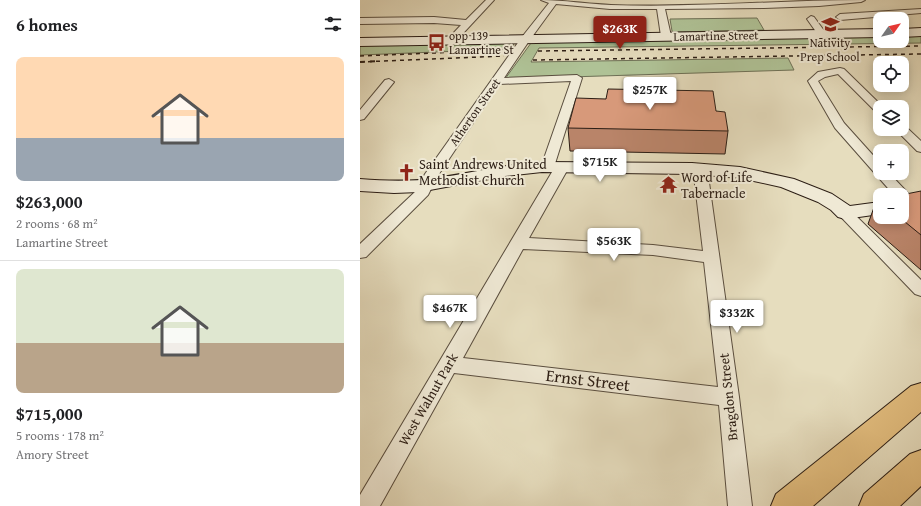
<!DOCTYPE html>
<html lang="en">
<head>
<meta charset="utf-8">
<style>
	body { margin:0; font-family:"Gentium Book Plus",serif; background:#f6f6f6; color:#202124; height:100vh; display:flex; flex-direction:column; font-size:15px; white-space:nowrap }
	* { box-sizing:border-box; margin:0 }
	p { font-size:13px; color:#757577 }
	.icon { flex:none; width:22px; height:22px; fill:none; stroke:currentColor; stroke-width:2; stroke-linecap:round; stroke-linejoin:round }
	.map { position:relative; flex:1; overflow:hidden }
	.drawer { display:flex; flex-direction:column; background:#fff; width:360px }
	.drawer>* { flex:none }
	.needle { width:26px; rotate:56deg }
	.tools { position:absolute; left:513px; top:12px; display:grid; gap:8px }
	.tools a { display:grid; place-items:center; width:36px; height:36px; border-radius:8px; background:#fff; box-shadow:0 2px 10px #0003; font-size:20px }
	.price { position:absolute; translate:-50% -34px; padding:0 9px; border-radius:4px; background:#fff; color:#222; font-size:13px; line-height:26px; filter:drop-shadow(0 1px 2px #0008) }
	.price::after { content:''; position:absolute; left:50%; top:24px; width:12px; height:9px; margin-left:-6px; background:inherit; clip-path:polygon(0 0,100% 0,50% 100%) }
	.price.selected { background:#8f2418; color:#fff }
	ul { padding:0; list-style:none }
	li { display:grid; align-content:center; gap:8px; height:212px; padding:0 16px }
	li+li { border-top:1px solid #e0e0e0 }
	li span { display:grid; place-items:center; height:124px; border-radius:8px; color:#555 }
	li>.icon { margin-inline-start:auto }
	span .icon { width:72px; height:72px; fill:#fffc; stroke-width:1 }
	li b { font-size:17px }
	h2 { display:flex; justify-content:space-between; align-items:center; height:48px; padding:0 16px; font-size:17px }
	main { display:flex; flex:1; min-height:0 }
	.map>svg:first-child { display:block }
</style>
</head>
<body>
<main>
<section class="drawer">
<h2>6 homes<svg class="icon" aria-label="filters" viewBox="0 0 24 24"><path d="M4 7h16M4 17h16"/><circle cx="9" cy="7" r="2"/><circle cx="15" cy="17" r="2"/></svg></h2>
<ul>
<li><span style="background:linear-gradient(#ffd9b3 65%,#9aa5b1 0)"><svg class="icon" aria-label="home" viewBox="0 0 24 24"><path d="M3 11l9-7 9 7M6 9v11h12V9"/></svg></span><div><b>$263,000</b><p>2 rooms · 68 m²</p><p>Lamartine Street</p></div></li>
<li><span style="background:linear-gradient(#dfe7d0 60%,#b9a48a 0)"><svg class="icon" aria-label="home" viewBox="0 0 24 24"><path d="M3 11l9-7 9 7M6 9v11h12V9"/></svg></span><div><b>$715,000</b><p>5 rooms · 178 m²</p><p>Amory Street</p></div></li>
</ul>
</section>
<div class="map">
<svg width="561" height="506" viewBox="0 0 561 506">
	<rect width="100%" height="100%" fill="#e6ddbe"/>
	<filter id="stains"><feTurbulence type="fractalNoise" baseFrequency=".005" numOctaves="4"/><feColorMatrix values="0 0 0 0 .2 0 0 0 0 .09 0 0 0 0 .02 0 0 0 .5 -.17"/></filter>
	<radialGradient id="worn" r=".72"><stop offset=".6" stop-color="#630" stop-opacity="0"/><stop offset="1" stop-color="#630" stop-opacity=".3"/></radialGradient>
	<path fill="#afc296" stroke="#6e7056" d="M397,18l7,12 -90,2 -2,-1 -2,-12z
		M520,35v6h22v-6h19v8l-382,5 -8,14 257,-4 6,12 -289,9 26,-36z
		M150,42l4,3 -3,4 -151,6v-10z"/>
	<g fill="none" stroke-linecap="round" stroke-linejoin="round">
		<defs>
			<path id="street" d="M126,0h8l-39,42 -3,1 -5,-3 14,-15 -27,-2 -74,1v-6l74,-1 32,3z
				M181,0c23,0 46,4 70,5 84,3 169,-5 254,-5l-4,2 -42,4 -55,2 -99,1 6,27 -5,3 -5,-3 -4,-27h-47l-54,-5 -27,37 -25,37 73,-3 5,3 -29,92h-10l-2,-3 30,-86 -72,3 -62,93 -9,18 -62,62 -6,1v-14l57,-54 8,-16 97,-137 27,-34z
				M561,9v4l-81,7 -4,-3 4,-3z
				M451,16l3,1 11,15 1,2 -1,2h-6l-12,-17z
				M480,68l4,1 39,38h-3v6l-4,-1 -38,-38 -13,3 -7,4 26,42 36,40v10h9l18,19 2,3 -2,3 -5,1v-4h-8l-59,-67 -27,-47 10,-9z
				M29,79l5,3 -30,37 -4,1v-10l25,-30z
				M542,126h3l16,15v11l-4,-1 -22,-22h7z
				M202,163l5,1 2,3 -40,71 124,7 50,6 -10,-83 2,-3h10l2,3 32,229 13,109h-24l-9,-101 -265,-32 -74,133h-20v-11l195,-328 2,-3zM163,249l130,6 51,7 14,125 -255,-29z
				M485,208l5,2 71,70v16l-6,-2 -75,-78 -2,-3 2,-3z"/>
			<path id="secondary" d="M561,28v8l-19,1v-8z
				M520,29v8l-520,9v-8z
				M182,162l150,1 48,4 54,12 38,15 18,12 30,-4v12l-35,5 -7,-2 -7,-7 -13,-8 -37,-15 -41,-9 -48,-4 -150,-2 -37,4 -86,16 -25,1 -34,-2v-12c26,2 51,3 76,-1 36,-5 70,-14 106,-16z"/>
			<path id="primary" d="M561,383v29l-108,94h-42l5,-12 135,-108z
				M561,450v36l-21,20h-41l5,-12 46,-40z"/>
		</defs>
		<use href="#street" stroke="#5a4e3f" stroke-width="2"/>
		<use href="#secondary" stroke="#2c1e15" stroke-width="2"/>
		<use href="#primary" stroke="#2c1e15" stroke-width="2"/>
		<use href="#street" fill="#efe9d5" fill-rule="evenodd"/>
		<use href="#secondary" fill="#efe9d5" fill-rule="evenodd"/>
		<use href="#primary" fill="#e3be7f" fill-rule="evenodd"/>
		<path stroke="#2c1e15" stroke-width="1.5" stroke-dasharray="4 4" stroke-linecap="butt" d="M178,51l383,-5
			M0,56l149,-6
			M173,60l388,-6
			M0,62l144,-6"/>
		<path stroke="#2c1e15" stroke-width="2" stroke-dasharray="5 5" stroke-linecap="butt" d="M0,62l19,-1"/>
	</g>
	<path fill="#b98469" stroke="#2c1e15" d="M246,99l110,12 12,20 -3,23 -155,-3 -2,-23z
		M561,191v79l-53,-46 9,-25h3v18h22z"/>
	<path fill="#d7997a" stroke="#2c1e15" d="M248,89l105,2 3,20 9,1 3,19 -160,-3 8,-30 30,1z
		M561,191v44l-22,-18h3v-22h-1z"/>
	<defs>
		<symbol id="school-bare" viewBox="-9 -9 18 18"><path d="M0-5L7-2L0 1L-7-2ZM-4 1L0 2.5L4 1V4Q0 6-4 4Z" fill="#8f2418" stroke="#efe9d5" stroke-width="2.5" paint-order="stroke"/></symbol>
		<symbol id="bus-bare" viewBox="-9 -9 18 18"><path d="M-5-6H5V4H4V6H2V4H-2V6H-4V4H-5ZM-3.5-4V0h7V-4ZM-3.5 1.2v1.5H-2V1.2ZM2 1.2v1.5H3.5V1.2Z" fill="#8f2418" stroke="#efe9d5" stroke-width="2.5" paint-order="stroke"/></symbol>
		<symbol id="church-bare" viewBox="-9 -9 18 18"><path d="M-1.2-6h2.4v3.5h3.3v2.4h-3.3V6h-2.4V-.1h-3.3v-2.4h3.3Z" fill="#8f2418" stroke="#efe9d5" stroke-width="2.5" paint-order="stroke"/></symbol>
		<symbol id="temple-bare" viewBox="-9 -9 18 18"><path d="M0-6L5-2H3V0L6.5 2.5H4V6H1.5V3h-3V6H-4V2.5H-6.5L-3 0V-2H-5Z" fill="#8f2418" stroke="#efe9d5" stroke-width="2.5" paint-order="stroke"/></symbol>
	</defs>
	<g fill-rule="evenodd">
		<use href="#school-bare" x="458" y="12" width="25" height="25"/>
		<use href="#bus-bare" x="64" y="30" width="25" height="25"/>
		<use href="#church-bare" x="34" y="160" width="25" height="25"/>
		<use href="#temple-bare" x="296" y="172" width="25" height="25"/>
	</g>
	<g text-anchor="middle" stroke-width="4" stroke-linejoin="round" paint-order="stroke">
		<g font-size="12" fill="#2c1e15" stroke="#efe9d5" text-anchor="start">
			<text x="89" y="40">opp 139<tspan x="89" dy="14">Lamartine St</tspan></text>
			<text x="470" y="47" text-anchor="middle">Nativity<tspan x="470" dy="14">Prep School</tspan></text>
		</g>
		<g font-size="12" fill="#2c1e15" stroke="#efe9d5">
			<text transform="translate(356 36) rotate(-1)" y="4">Lamartine Street</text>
			<text transform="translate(115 112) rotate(-55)" y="4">Atherton Street</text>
		</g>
		<g font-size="14" fill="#2c1e15" stroke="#efe9d5" text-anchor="start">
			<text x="59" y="169">Saint Andrews United<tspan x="59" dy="16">Methodist Church</tspan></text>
			<text x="321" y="182">Word of Life<tspan x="321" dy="16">Tabernacle</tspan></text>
		</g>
		<g font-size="14" fill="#2c1e15" stroke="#efe9d5">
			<text transform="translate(368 397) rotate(-96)" y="5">Bragdon Street</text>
			<text transform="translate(68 399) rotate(-60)" y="5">West Walnut Park</text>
		</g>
		<g font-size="17" fill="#2c1e15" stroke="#efe9d5">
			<text transform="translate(228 380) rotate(7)" y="6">Ernst Street</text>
		</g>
	</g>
	<rect width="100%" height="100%" filter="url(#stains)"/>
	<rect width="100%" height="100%" fill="url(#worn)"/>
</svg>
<div class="tools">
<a><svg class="needle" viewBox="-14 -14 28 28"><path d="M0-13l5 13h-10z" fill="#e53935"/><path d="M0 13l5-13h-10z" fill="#757577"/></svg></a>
<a><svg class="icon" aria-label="locate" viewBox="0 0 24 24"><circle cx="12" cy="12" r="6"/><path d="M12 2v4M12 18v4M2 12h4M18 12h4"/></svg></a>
<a><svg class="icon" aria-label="layers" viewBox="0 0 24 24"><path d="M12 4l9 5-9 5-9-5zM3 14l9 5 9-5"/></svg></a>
<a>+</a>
<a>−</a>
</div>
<b class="price selected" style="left:260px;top:50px">$263K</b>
<b class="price" style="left:290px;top:111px">$257K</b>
<b class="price" style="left:240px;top:183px">$715K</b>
<b class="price" style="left:254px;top:262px">$563K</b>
<b class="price" style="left:90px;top:329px">$467K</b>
<b class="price" style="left:377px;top:334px">$332K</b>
</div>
</main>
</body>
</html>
